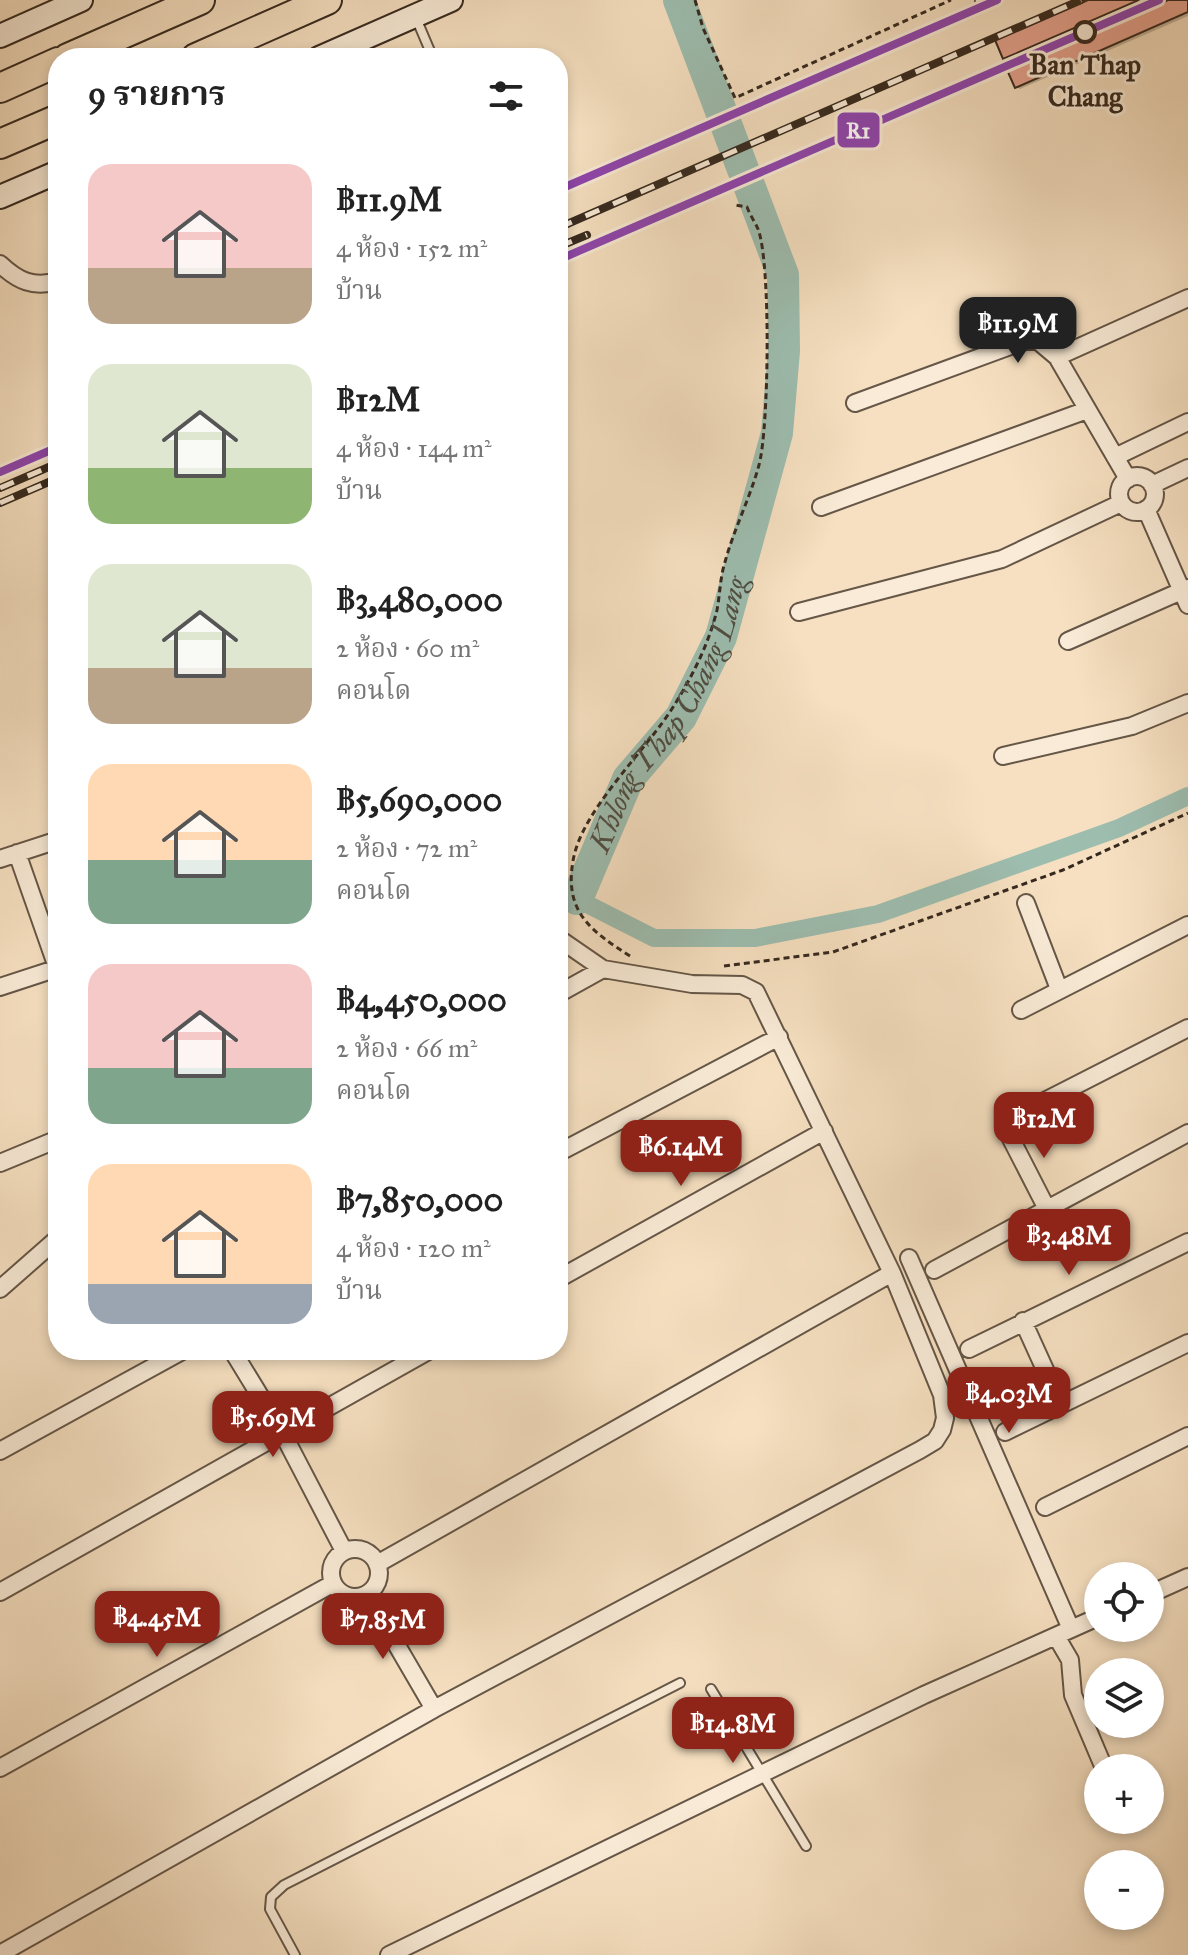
<!DOCTYPE html>
<html lang="th">
<head>
<meta charset="utf-8">
<style>
	body { margin:0; font-family:"IM FELL Great Primer","Noto Serif Thai",serif; background:#f2f2f2; color:#222; height:100vh; display:flex; flex-direction:column; font-size:30px; white-space:nowrap }
	* { box-sizing:border-box; margin:0 }
	p { font-size:26px; color:#767676 }
	.icon { flex:none; width:44px; height:44px; fill:none; stroke:currentColor; stroke-width:2; stroke-linecap:round; stroke-linejoin:round }
	.map { position:relative; flex:1; overflow:hidden }
	.panel { position:absolute; left:48px; top:48px; width:520px; height:1312px; display:flex; flex-direction:column; background:#fff; border-radius:32px; box-shadow:0 4px 12px #0003 }
	.panel>* { flex:none }
	.tools { position:absolute; left:1084px; top:1562px; display:grid; gap:16px }
	.tools a { display:grid; place-items:center; width:80px; height:80px; border-radius:50%; background:#fff; box-shadow:0 4px 12px #0003; font-size:40px }
	.price { position:absolute; translate:-50% -68px; padding:0 18px; border-radius:16px; background:#8f2418; color:#fff; font-size:26px; line-height:52px; filter:drop-shadow(0 2px 4px #0008) }
	.price::after { content:''; position:absolute; left:50%; top:48px; width:24px; height:18px; margin-left:-12px; background:inherit; clip-path:polygon(0 0,100% 0,50% 100%) }
	.price.selected { background:#222; color:#fff }
	ul { padding:0; list-style:none }
	li { display:flex; align-items:center; gap:24px; height:200px; padding:0 40px }
	li span { display:grid; place-items:center; flex:none; width:224px; height:160px; border-radius:24px; color:#555 }
	li>.icon { margin-inline-start:auto }
	span .icon { width:96px; height:96px; fill:#fffc; stroke-width:1 }
	li b { font-size:34px }
	h2 { display:flex; justify-content:space-between; align-items:center; height:96px; padding:0 40px; font-size:34px }
	.map>svg:first-child { display:block }
</style>
</head>
<body>
<div class="map">
<svg width="1188" height="1955" viewBox="0 0 1188 1955">
	<rect width="100%" height="100%" fill="#f6e0c1"/>
	<filter id="stains"><feTurbulence type="fractalNoise" baseFrequency=".0025" numOctaves="4"/><feColorMatrix values="0 0 0 0 .2 0 0 0 0 .09 0 0 0 0 .02 0 0 0 .5 -.17"/></filter>
	<radialGradient id="worn" r=".72"><stop offset=".6" stop-color="#630" stop-opacity="0"/><stop offset="1" stop-color="#630" stop-opacity=".3"/></radialGradient>
	<path fill="#0003" d="M1094,0h53l-138,60 -5,-3z
		M1173,0h15v16l-168,73 -4,-3z"/>
	<g fill="none" stroke-linecap="round" stroke-linejoin="round">
		<path stroke="#9dbdaf" stroke-width="18" d="M577,899l77,39h101l123,-24 241,-86 69,-32"/>
		<path stroke="#9dbdaf" stroke-width="32" id="s1" d="M577,899l51,-120 53,-62 40,-80 56,-204 7,-82 -1,-76 -104,-275"/>
	</g>
	<path fill="#e6a28e" stroke="#35281e" stroke-width="2" d="M1088,0h51l-136,59 -8,-19z
		M1168,0h20v12l-173,76 -8,-18z"/>
	<g fill="none" stroke-linecap="round" stroke-linejoin="round">
		<defs>
			<path id="lane" d="M980,1l3,-1
				M416,18l17,40
				M711,1689l95,157
				M295,1955l-25,-46 1,-12 13,-12 396,-202"/>
			<path id="street" d="M0,264c18,17 33,24 58,17
				M1057,357l131,-59
				M855,403l169,-62h14l19,16 71,122
				M1115,457l73,-35
				M1119 494a18 18 0 1 1 36 0a18 18 0 1 1-36 0Z
				M1152,485l36,-17
				M821,507l266,-97
				M1146,509l42,96
				M799,612l203,-53 119,-56
				M1068,641l120,-53
				M1003,756l129,-30 56,-23
				M17,853l41,117
				M0,859l58,-19
				M1026,903l33,86
				M0,987l58,-19
				M558,994l45,-25
				M1021,1010l167,-85
				M1041,1103l147,-75
				M1007,1131l39,76
				M558,1153l221,-116
				M0,1163l58,-24
				M909,1258l162,371
				M934,1270l254,-137
				M558,1279l266,-148
				M0,1289l58,-51
				M1023,1321l38,84
				M969,1349l219,-107
				M232,1350l50,82 62,119
				M1005,1432l183,-89
				M0,1451l184,-101
				M1045,1507l143,-71
				M331 1573a24 24 0 1 1 48 0a24 24 0 1 1-48 0Z
				M377,1564l515,-291
				M0,1592l430,-242
				M367,1594l67,115
				M1150,1594l38,-17
				M1056,1636l14,24 3,35 31,73
				M0,1768l332,-184
				M0,1954l434,-245 486,-259 15,-9 7,-11 3,-12 -3,-23 -50,-122 -136,-281 -14,-7 -50,-1 -89,-15 -45,-31
				M389,1955l535,-260 174,-78"/>
			<path id="secondary" d="M0,36l81,-36
				M319,58l132,-58
				M0,197l58,-25"/>
			<path id="highway" d="M68,58l132,-58
				M196,58l131,-58
				M0,88l58,-26
				M0,144l58,-25"/>
		</defs>
		<use href="#lane" stroke="#655647" stroke-width="12"/>
		<use href="#street" stroke="#655647" stroke-width="20"/>
		<use href="#secondary" stroke="#35281e" stroke-width="26"/>
		<use href="#highway" stroke="#35281e" stroke-width="32"/>
		<path stroke="#35281e" stroke-width="3" stroke-dasharray="6 4" stroke-linecap="butt" d="M695,0l8,28 32,70 216,-98
			M630,956c-39,-25 -66,-44 -57,-95 8,-51 75,-112 102,-157 18,-29 34,-61 42,-94 3,-16 3,-32 8,-48 9,-33 25,-64 34,-97 10,-37 12,-203 -1,-236 -3,-7 -8,-14 -11,-22l-12,-2
			M724,966l109,-14 230,-82 125,-57"/>
		<use href="#lane" stroke="#f9ebd7" stroke-width="8"/>
		<use href="#street" stroke="#f9ebd7" stroke-width="16"/>
		<use href="#secondary" stroke="#f9ebd7" stroke-width="22"/>
		<use href="#highway" stroke="#f6e0c1" stroke-width="28"/>
		<defs>
			<path id="rail" d="M558,228l523,-228
				M558,247l29,-12
				M558,260l601,-260
				M0,472l58,-25
				M0,488l58,-25
				M0,503l58,-25"/>
		</defs>
		<use href="#rail" stroke="#35281e" stroke-width="8"/>
		<use href="#rail" stroke="#f9ebd7" stroke-width="5" stroke-dasharray="15" stroke-linecap="butt"/>
		<defs>
			<path id="rail-1" d="M558,190l439,-190
				M558,260l601,-260
				M0,472l58,-25"/>
		</defs>
		<use href="#rail-1" stroke="#f9ebd7" stroke-width="14"/>
		<use href="#rail-1" stroke="#8e44ad" stroke-width="8"/>
	</g>
	<circle fill="#f9ebd7" stroke="#35281e" stroke-width="4" cx="1085" cy="32" r="10"/>
	<g text-anchor="middle" stroke-width="6" stroke-linejoin="round" paint-order="stroke">
		<g font-size="28" font-weight="bold" fill="#35281e" stroke="#f9ebd7">
			<text x="1085" y="74">Ban Thap<tspan x="1085" dy="32">Chang</tspan></text>
		</g>
		<g font-size="30" font-style="italic" fill="#4f4d42" stroke="#f9ebd7">
			<text dy="10" stroke="none"><textPath href="#s1" startOffset="208">Khlong Thap Chang Lang</textPath></text>
		</g>
	</g>
	<rect stroke="#f9ebd7" stroke-width="3" x="836" y="111" width="45" height="38" rx="8" fill="#8e44ad"/>
	<g font-size="22" text-anchor="middle" font-weight="bold" fill="#fff">
		<text x="858" y="138">R1</text>
	</g>
	<rect width="100%" height="100%" filter="url(#stains)"/>
	<rect width="100%" height="100%" fill="url(#worn)"/>
</svg>
<div class="tools">
<a><svg class="icon" aria-label="locate" viewBox="0 0 24 24"><circle cx="12" cy="12" r="6"/><path d="M12 2v4M12 18v4M2 12h4M18 12h4"/></svg></a>
<a><svg class="icon" aria-label="layers" viewBox="0 0 24 24"><path d="M12 4l9 5-9 5-9-5zM3 14l9 5 9-5"/></svg></a>
<a>+</a>
<a>−</a>
</div>
<b class="price selected" style="left:1018px;top:365px">฿11.9M</b>
<b class="price" style="left:1044px;top:1160px">฿12M</b>
<b class="price" style="left:681px;top:1188px">฿6.14M</b>
<b class="price" style="left:1069px;top:1277px">฿3.48M</b>
<b class="price" style="left:1009px;top:1435px">฿4.03M</b>
<b class="price" style="left:273px;top:1459px">฿5.69M</b>
<b class="price" style="left:157px;top:1659px">฿4.45M</b>
<b class="price" style="left:383px;top:1661px">฿7.85M</b>
<b class="price" style="left:733px;top:1765px">฿14.8M</b>
<section class="panel">
<h2>9 รายการ<svg class="icon" aria-label="filters" viewBox="0 0 24 24"><path d="M4 7h16M4 17h16"/><circle cx="9" cy="7" r="2"/><circle cx="15" cy="17" r="2"/></svg></h2>
<ul>
<li><span style="background:linear-gradient(#f6c9c9 65%,#b9a48a 0)"><svg class="icon" aria-label="home" viewBox="0 0 24 24"><path d="M3 11l9-7 9 7M6 9v11h12V9"/></svg></span><div><b>฿11.9M</b><p>4 ห้อง · 152 m²</p><p>บ้าน</p></div></li>
<li><span style="background:linear-gradient(#dfe7d0 65%,#8fb573 0)"><svg class="icon" aria-label="home" viewBox="0 0 24 24"><path d="M3 11l9-7 9 7M6 9v11h12V9"/></svg></span><div><b>฿12M</b><p>4 ห้อง · 144 m²</p><p>บ้าน</p></div></li>
<li><span style="background:linear-gradient(#dfe7d0 65%,#b9a48a 0)"><svg class="icon" aria-label="home" viewBox="0 0 24 24"><path d="M3 11l9-7 9 7M6 9v11h12V9"/></svg></span><div><b>฿3,480,000</b><p>2 ห้อง · 60 m²</p><p>คอนโด</p></div></li>
<li><span style="background:linear-gradient(#ffd9b3 60%,#7fa58c 0)"><svg class="icon" aria-label="home" viewBox="0 0 24 24"><path d="M3 11l9-7 9 7M6 9v11h12V9"/></svg></span><div><b>฿5,690,000</b><p>2 ห้อง · 72 m²</p><p>คอนโด</p></div></li>
<li><span style="background:linear-gradient(#f6c9c9 65%,#7fa58c 0)"><svg class="icon" aria-label="home" viewBox="0 0 24 24"><path d="M3 11l9-7 9 7M6 9v11h12V9"/></svg></span><div><b>฿4,450,000</b><p>2 ห้อง · 66 m²</p><p>คอนโด</p></div></li>
<li><span style="background:linear-gradient(#ffd9b3 75%,#9aa5b1 0)"><svg class="icon" aria-label="home" viewBox="0 0 24 24"><path d="M3 11l9-7 9 7M6 9v11h12V9"/></svg></span><div><b>฿7,850,000</b><p>4 ห้อง · 120 m²</p><p>บ้าน</p></div></li>
</ul>
</section>
</div>
</body>
</html>
